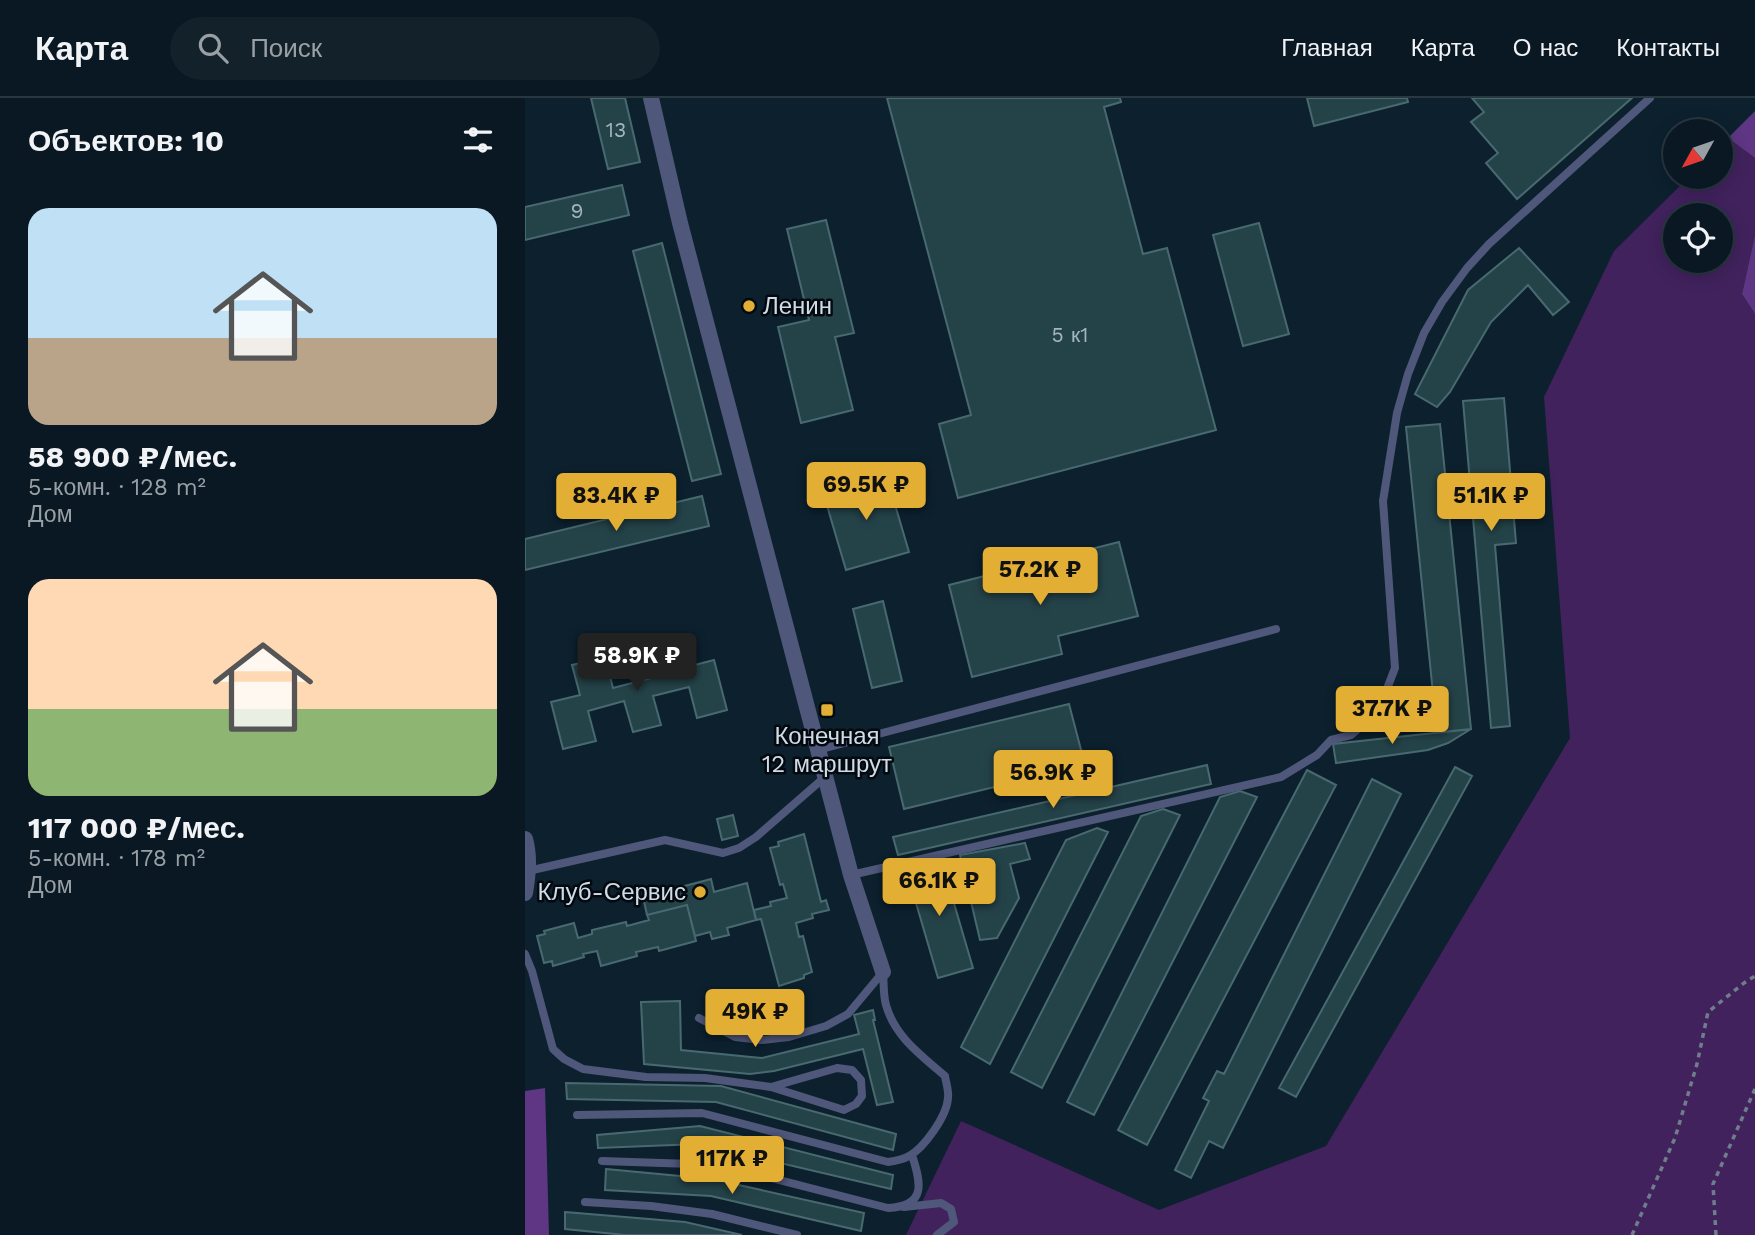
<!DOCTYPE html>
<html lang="ru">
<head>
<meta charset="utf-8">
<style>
	body { margin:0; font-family:"Work Sans",sans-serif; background:#12212a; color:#f1f3f6; height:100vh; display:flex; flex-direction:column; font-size:26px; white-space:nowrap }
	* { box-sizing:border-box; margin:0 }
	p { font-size:23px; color:#99a0a5 }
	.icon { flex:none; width:38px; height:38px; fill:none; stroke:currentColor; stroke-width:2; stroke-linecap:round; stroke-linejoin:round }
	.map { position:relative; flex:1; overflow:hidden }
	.side { display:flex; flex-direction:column; background:#091822; width:525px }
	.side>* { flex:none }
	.needle { width:46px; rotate:230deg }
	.buttons { position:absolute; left:1138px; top:21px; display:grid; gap:14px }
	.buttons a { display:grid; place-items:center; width:70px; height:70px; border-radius:50%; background:#091822; box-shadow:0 4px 18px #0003,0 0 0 2px #293740; font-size:35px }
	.price { position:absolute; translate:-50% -60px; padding:0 16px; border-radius:7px; background:#e2af34; color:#111; font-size:23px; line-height:46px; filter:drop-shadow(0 2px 4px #0008) }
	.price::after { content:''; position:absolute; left:50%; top:42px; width:21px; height:16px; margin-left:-10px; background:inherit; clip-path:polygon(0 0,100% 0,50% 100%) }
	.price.on { background:#222; color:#fff }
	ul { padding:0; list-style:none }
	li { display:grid; align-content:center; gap:14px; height:371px; padding:0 28px }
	li span { display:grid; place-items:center; height:217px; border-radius:21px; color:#555 }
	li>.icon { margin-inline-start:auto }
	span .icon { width:126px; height:126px; fill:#fffc; stroke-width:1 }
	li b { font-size:30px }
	h2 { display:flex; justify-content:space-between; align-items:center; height:84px; padding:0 28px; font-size:30px }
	header { display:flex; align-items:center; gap:42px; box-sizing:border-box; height:98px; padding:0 35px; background:#091822; border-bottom:2px solid #293740 }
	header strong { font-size:33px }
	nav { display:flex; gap:38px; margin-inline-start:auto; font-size:24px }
	.search { width:490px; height:63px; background:#12212a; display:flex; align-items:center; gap:18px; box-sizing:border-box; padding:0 24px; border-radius:38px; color:#99a0a5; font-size:26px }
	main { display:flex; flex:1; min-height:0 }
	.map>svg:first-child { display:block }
</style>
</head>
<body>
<header>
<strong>Карта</strong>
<div class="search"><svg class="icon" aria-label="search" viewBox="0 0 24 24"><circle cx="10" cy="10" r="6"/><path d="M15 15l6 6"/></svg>Поиск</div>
<nav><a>Главная</a><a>Карта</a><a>О нас</a><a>Контакты</a></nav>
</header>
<main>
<section class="side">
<h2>Объектов: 10<svg class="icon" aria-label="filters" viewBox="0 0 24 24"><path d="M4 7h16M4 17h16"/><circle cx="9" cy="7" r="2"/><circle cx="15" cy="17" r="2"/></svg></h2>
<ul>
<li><span style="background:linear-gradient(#bfe0f5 60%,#b9a48a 0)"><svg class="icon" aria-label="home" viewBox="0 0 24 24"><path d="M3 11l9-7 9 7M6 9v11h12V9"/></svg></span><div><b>58 900 ₽/мес.</b><p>5-комн. · 128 m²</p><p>Дом</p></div></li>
<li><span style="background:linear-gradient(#ffd9b3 60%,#8fb573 0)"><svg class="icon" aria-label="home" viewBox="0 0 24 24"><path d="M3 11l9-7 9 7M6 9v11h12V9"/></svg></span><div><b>117 000 ₽/мес.</b><p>5-комн. · 178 m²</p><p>Дом</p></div></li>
</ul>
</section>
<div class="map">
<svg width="1230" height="1137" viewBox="0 0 1230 1137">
	<rect width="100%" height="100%" fill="#0c202e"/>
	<path fill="#41225d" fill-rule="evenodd" d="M1203,40l27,20v77l-13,59 13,20v921h-849l55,-114 198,89 167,-64 244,-408 -26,-341 70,-146 75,-74h31v-32zM1150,117h45v46h-45z"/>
	<path fill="#5e3684" d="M1230,13v47l-27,-20z
		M1230,137v79l-13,-20z
		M20,990l4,147h-24v-144z"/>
	<path fill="#244349" stroke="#48696f" stroke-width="2" d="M66,0h34l15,64 -32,7z
		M362,0h233l1,4 -17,5 39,147 24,-6 49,182 -258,68 -19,-74 32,-9z
		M782,0h100l1,4 -94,24z
		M947,0h160l-115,101 -31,-36 12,-10 -27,-31 13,-10z
		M97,87l7,30 -104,25v-33z
		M301,122l28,113 -19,4 18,73 -52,13 -23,-96 31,-7 -22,-91z
		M734,125l30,111 -46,12 -30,-111z
		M137,145l59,231 -29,7 -59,-230z
		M994,150l50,54 -16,13 -25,-30 -37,37 -41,70 -13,15 -22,-13 53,-104z
		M979,300l12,145 -21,2 15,181 -19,2 -28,-327z
		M915,326l31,305 -34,4 -31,-306z
		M361,376l23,78 -63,18 -23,-78z
		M177,398l7,30 -184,44v-31z
		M594,444l19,74 -80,20 4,18 -90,23 -23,-92z
		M358,503l19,80 -30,7 -19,-79z
		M154,539l8,30 27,-7 13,50 -30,8 -8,-31 -36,9 8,29 -28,7 -9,-31 -36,10 8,30 -33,8 -12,-47 29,-7 -8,-30 33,-8 8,31 42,-11 -8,-31z
		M544,606l16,61 -181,44 -15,-62z
		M946,631l-23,14 -20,7 -92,13 -3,-19z
		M682,667l4,19 -313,71 -5,-18z
		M930,669l17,9 -176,321 -17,-9z
		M782,672l29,15 -189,360 -29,-15z
		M847,681l29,15 -178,354 -14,-7 -18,37 -16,-8 34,-69 -6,-3 14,-27 7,3z
		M715,693l17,6 -163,318 -27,-13 153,-305z
		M638,711l17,6 -138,273 -31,-16 130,-256z
		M208,717l5,21 -16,4 -5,-21z
		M572,730l11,4 -118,232 -29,-17 105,-207z
		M279,736l17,68 5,-2 3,10 -17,4 1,4 -17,5 3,14 4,-1 9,36 -8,3v3l-25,8 -18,-67 -5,1 -2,-10 17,-4 -1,-4 17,-4 -4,-14 -3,1 -10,-37 9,-2 -1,-4z
		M500,745l5,16 -20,5 9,34 -22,40 -17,2 -20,-85z
		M416,761l32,109 -35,10 -32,-109z
		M186,781l3,13 33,-9 9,37 -29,8 2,7 -17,4 -2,-7 -15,4 -8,-31 -40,10 -4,-18z
		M162,807l9,36 -37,10 -1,-4 -22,5 1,4 -36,10 -4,-15 -14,3 1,3 -31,9 -1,-5 -8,2 -7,-27 8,-2 -1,-3 30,-8 4,15 14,-4v-4l34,-8 1,4 22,-6 -2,-5z
		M155,903l1,49 70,7 11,1 97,-24 -5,-19 19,-5 2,10h-2l20,82 -16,3 -14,-56 -89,22 -24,3 -106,-10 -3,-62z
		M41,985l155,3 175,48 -3,16 -177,-48 -149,-3z
		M175,1028l193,49 -2,14 -192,-45 -101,4 -1,-13z
		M81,1071l106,10 152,34 -3,18 -150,-35 -106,-6z
		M40,1114l120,10 57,13h-117l-60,-6z"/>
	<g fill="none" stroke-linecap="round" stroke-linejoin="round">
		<path stroke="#6e7e8b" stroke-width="3.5" stroke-dasharray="5 5" stroke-linecap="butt" d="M1107,1137l43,-97 22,-74 11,-52 36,-29 11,-7
			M1191,1137l-3,-51 42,-95"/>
		<path stroke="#4f577b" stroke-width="8" d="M293,652l458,-121
			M3,773l137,-31 58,13 16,-5 17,-11 69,-60
			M326,777l430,-98 36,-22 14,-15 20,-5 17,-15 15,-21 12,-31 -12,-167 14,-88 11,-39 16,-41 18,-31 25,-34 22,-24 161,-146
			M0,856l7,17 21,78 11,10 19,10 63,8 59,1 66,9 73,23 12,-6 6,-8 -1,-16 -9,-10 -15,-2 -66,19
			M174,920l36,19 27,3 27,-3 37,-11 22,-12 35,-42
			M52,1017l125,-2 186,49c7,-1 14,-2 21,-6 15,-8 38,-40 39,-58 1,-7 -2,-15 -3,-22 -24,-21 -50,-39 -59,-71 -3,-10 -2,-23 -3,-33
			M77,1063l119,4 167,43c39,-2 33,-25 24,-53
			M60,1104l66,4 61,8 85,21
			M379,1109l37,-4 10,6 3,13 -17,13"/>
		<path stroke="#4f577b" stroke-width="16" d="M126,0l29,125 171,652 32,97
			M0,741c5,18 3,36 0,54"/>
	</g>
	<g fill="#e2af34" stroke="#03090f" stroke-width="2.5">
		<circle cx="224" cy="208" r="7"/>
		<rect x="295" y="605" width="14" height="14" rx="3.5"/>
		<circle cx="175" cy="794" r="7"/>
	</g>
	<g text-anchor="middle" stroke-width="5" stroke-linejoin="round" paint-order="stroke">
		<g font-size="21" fill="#a4b5bf">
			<text x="91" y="39">13</text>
			<text x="52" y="120">9</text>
			<text x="545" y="244">5 к1</text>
		</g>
		<g font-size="24" fill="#cfdbe6" stroke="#03090f" text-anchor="start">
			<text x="238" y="216">Ленин</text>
			<text x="302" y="646" text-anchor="middle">Конечная<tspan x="302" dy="28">12 маршрут</tspan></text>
			<text x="161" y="802" text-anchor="end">Клуб-Сервис</text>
		</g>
	</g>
</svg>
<div class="buttons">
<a><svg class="needle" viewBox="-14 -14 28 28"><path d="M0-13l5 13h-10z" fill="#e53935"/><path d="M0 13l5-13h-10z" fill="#99a0a5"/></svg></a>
<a><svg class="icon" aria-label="locate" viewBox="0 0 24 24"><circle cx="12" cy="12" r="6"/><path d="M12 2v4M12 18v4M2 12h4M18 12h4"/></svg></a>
</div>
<b class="price" style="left:341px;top:424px">69.5K ₽</b>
<b class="price" style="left:91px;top:435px">83.4K ₽</b>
<b class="price" style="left:966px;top:435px">51.1K ₽</b>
<b class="price" style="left:515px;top:509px">57.2K ₽</b>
<b class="price on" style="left:112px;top:595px">58.9K ₽</b>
<b class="price" style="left:867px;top:648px">37.7K ₽</b>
<b class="price" style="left:528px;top:712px">56.9K ₽</b>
<b class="price" style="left:414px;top:820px">66.1K ₽</b>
<b class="price" style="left:230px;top:951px">49K ₽</b>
<b class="price" style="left:207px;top:1098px">117K ₽</b>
</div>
</main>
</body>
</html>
